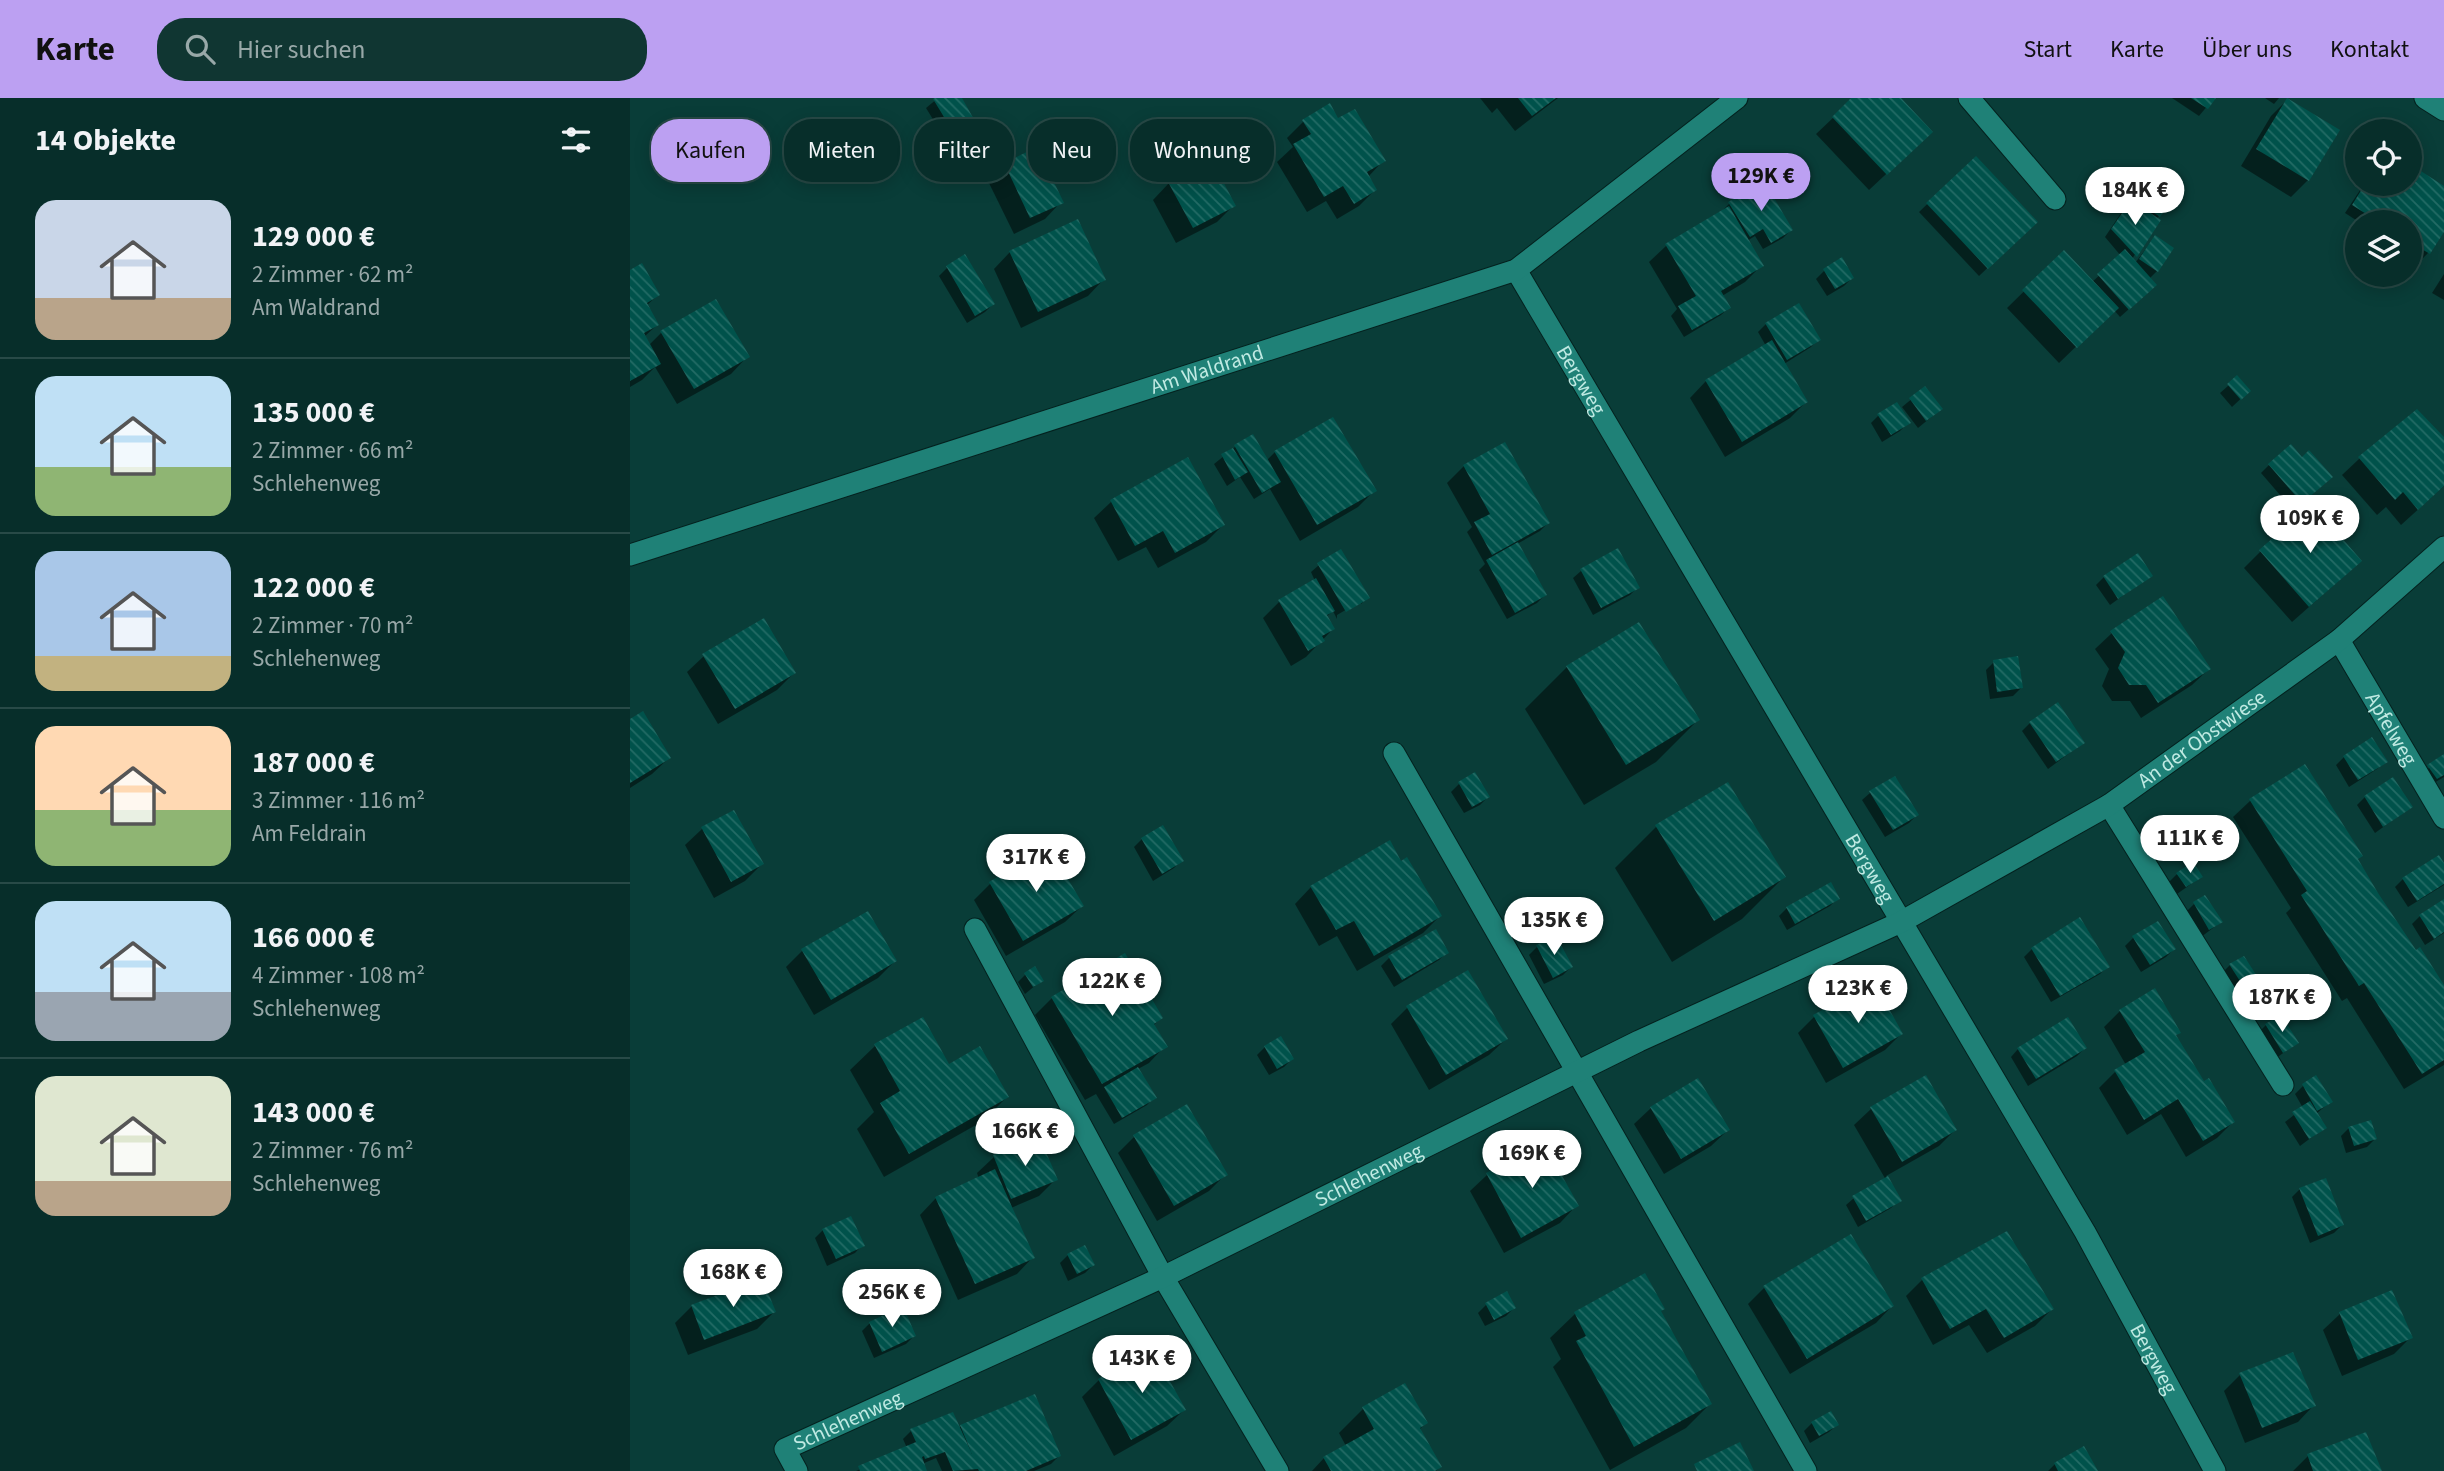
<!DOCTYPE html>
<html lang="de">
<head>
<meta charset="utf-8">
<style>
	body { margin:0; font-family:"Source Sans 3",sans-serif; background:#103632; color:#f1f3f6; height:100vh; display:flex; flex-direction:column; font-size:26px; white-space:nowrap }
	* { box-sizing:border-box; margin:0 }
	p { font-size:23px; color:#98a8a8 }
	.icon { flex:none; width:38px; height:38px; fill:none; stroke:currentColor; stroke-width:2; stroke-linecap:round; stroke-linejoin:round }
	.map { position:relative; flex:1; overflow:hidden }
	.drawer { display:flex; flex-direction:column; background:#072e2a; width:630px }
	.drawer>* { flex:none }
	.banner { position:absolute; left:21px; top:21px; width:665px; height:63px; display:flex; gap:14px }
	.tools { position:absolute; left:1715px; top:21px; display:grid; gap:14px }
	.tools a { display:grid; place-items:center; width:77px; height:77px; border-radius:50%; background:#072e2a; box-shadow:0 4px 18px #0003,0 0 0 2px #284a47; font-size:35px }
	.price { position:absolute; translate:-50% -60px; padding:0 16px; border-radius:24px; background:#fff; color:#222; font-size:23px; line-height:46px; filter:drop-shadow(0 2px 4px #0008) }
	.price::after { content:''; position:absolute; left:50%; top:42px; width:21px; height:16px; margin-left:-10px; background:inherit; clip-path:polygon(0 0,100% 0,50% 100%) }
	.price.current { background:#bca0f2; color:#111 }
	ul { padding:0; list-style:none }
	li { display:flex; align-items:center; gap:21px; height:175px; padding:0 35px }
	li+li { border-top:2px solid #284a47 }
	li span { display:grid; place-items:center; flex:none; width:196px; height:140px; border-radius:21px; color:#555 }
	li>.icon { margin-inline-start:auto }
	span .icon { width:84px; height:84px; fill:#fffc; stroke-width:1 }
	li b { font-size:30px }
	h2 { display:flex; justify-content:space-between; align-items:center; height:84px; padding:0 35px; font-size:30px }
	.pill { padding:0 24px; border-radius:28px; background:#072e2a; box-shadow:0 4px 18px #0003,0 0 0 2px #284a47; font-size:24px; line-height:63px }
	.pill.current { background:#bca0f2; color:#111 }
	header { display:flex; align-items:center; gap:42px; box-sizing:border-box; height:98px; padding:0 35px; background:#bca0f2; color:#111 }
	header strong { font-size:33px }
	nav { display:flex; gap:38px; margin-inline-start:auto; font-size:24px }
	.search { width:490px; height:63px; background:#103632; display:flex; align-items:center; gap:18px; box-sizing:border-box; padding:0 24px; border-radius:28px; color:#98a8a8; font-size:26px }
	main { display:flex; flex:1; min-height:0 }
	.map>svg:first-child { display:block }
</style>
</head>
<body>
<header>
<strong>Karte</strong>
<div class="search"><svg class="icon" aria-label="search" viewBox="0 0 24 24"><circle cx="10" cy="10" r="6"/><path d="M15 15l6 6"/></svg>Hier suchen</div>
<nav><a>Start</a><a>Karte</a><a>Über uns</a><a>Kontakt</a></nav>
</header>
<main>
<section class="drawer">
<h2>14 Objekte<svg class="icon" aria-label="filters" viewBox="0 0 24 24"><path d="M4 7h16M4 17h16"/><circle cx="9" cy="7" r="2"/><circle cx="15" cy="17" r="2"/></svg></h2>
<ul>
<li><span style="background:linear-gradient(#c9d6e8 70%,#b9a48a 0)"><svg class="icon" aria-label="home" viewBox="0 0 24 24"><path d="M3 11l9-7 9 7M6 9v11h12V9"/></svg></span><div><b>129 000 €</b><p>2 Zimmer · 62 m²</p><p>Am Waldrand</p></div></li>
<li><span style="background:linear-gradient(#bfe0f5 65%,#8fb573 0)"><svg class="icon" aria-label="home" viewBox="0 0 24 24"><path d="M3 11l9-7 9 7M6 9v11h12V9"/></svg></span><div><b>135 000 €</b><p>2 Zimmer · 66 m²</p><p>Schlehenweg</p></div></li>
<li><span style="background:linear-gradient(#a9c7e8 75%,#c2b280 0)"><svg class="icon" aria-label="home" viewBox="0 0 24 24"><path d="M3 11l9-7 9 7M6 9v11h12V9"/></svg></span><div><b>122 000 €</b><p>2 Zimmer · 70 m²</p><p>Schlehenweg</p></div></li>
<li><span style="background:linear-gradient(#ffd9b3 60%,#8fb573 0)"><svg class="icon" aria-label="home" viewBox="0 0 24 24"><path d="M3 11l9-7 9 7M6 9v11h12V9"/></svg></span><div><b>187 000 €</b><p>3 Zimmer · 116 m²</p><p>Am Feldrain</p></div></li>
<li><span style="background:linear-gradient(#bfe0f5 65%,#9aa5b1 0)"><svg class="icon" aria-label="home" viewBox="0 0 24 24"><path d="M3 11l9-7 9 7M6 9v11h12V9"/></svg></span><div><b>166 000 €</b><p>4 Zimmer · 108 m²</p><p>Schlehenweg</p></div></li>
<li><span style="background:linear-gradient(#dfe7d0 75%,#b9a48a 0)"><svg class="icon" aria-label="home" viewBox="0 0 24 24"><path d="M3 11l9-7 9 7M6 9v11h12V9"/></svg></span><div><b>143 000 €</b><p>2 Zimmer · 76 m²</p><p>Schlehenweg</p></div></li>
</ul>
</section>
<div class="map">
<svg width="1814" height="1373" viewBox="0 0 1814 1373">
	<defs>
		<pattern id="building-back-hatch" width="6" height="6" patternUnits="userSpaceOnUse" patternTransform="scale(1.75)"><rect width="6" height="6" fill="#00524b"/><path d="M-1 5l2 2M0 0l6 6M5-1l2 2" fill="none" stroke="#236b65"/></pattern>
	</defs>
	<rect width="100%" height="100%" fill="#093d38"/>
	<path fill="#0007" d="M308,0h22l14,25 -8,8 -19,11 -21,-34z
		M850,0h78l-43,33 -18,-23 -5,5z
		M1224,0h45l15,50 -45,42 -53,-56z
		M1542,0h42l-15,18z
		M1635,0h14l-5,6z
		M1657,2l51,31 -30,49 -17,17 -50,-31 30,-50z
		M674,23h34l45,40 -15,16 7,13 -16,16 -22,13 -11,-18 -19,11 -30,-50 16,-15 -6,-9z
		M1345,60l61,64 -57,54 -60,-64z
		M375,66l56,38 -16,17 -31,15 -26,-53z
		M1780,68l34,22v41l-16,24 -8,8 -10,-6v-33h-51l-14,-9 19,-29h46z
		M539,85l65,22 -17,17 -41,21 -23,-43z
		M1525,88l4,30 -3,3 2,1 -26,39 3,4 20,-26 2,34 -8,8 -2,14 -27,24 -6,-7 -55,53 -52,-55 57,-56 28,30 29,-26 -16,-19 18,-27 8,-8 8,5z
		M1100,105l61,27 -8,8 -20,11 -8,-13 -8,5 15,24 -17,17 -23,14 7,12 -8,7 -37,22 -13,-21 6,-7 -28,-47 17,-16 56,-35z
		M380,154l94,27 -16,17 -67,32 -27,-59z
		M335,159l28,47 -8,8 -18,11 -28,-47 8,-8z
		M1194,173l28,7 -8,8 -17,10 -11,-17z
		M0,174l28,23 -12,11 11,19 -13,12 5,8 12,-12 86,24 -16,17 -54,30 -22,-37 -13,13 -12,7z
		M1814,176v26l-12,-7z
		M1136,226l52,15 -7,8 -27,17 22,38 -16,16 -65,39 -35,-59 16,-17 60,-35 -8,-14z
		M1607,280l12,13 -17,16 -12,-14z
		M1295,290l16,21 -23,19 -16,-21z
		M1787,314l27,28v46l-43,39 -15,-18 -9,8 -35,-40 17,-16z
		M1249,317l29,8 -8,8 -18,11 -11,-19z
		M605,349l31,14 9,-9 100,38 -17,17 -58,34 -30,-52 -16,10 -14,-22 -13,9 -13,-22z
		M1672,361l21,25 -30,26 -32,-37 8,-8z
		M557,362l36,65 -17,17 -48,26 -12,-21 -28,14 -24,-43 17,-16z
		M834,368l84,57 -8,8 -23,13 28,51 -8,8 -30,16 -28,-49 6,-6 -18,-32 5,-5 -25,-44z
		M1631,453l82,26 -51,45 -48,-54z
		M689,467l48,33 -6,6v-3l-24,14v4l-4,-8 -7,6 7,12 -27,28 -15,9 -28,-48 16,-16 36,-21 -4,-9z
		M951,473l57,16 -8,8 -37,20 -20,-37z
		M1520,478l-40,29 -14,-20 8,-8z
		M1482,535l97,36 -17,16 -51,33 -11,-17h-18l-10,-15 7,-17 -14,-20z
		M74,558l90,17 -17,17 -59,34 -31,-52z
		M1364,564l27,26 -8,8 -23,3 -4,-29z
		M937,569l131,53 -42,42 -72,43 -59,-96z
		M0,623l39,37 -17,16 -22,14z
		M1400,625l53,20 -35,26 -26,-38z
		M1714,659l41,4 -8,8 -28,18 -13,-22z
		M1814,659v20l-15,9 -8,-12z
		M1674,668l52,94 59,93 29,36v76l-40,24 -57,-91 -5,3 -56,-88 5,-5 -58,-91 17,-16z
		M1264,680l23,37 -8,8 -24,14 -23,-37 8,-7z
		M829,686l29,13 -8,8 -16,8 -13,-21z
		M1735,699l46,10 -36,26 -18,-28z
		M103,714l29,52 -17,17 -31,17 -29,-53 17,-16z
		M1026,729l128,50 -42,42 -70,43 -57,-94z
		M512,741l40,21 -8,8 -21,13 -19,-34z
		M1814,768v19l-36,22 -13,-20 8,-8z
		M1547,776l24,3 -24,17 -8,-12z
		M360,786l92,22 -17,16 -59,34 -32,-56z
		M681,789l129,29 -17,17 -66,38 -20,-35 -18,10 -24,-42z
		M1208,800l-8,8 -43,24 -8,-14 8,-8z
		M1814,803v32l-19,12 -13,-21 8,-8z
		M1564,806l27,18 -20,15 -15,-25z
		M1527,825l17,26 -8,8 -25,15 -16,-26 8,-8z
		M907,849l34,20 -8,8 -19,9 -15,-29z
		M1402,851l76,17 -8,8 -49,28 -27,-45z
		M173,852l92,11 -17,17 -64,37 -28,-48z
		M817,854l-8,8 -45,27 -13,-21 8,-8z
		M1600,867l29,18 -7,8 -14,8 -16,-26z
		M396,876l16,6 -17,14 -7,-12z
		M422,900l109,20 -8,8 12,20 -16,17 -11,6 16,28 -7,8 -33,19 -18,-30 -11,6 -50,-85z
		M778,909l98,32 -17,16 -60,35 -38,-66z
		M1490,913l59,21 -4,4 28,48 30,38 -16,16 -31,19 -25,-43 -34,21 -28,-47 16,-16 11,-7 -22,-38z
		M1184,919l87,17 -16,16 -59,33 -28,-50z
		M292,921l26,47 59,31 -24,24 -99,56 -27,-48 17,-17 -24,-42 25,-24z
		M1636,927l31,18 -22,16 -17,-26z
		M635,949l27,12 -8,8 -15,8 -12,-20z
		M1455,950l-8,8 -49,30 -17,-29 7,-8z
		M1295,980l30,52 -16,16 -53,30 13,24 -8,8 -33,19 -12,-22 8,-7 32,-18 -32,-55 17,-16z
		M1673,988l27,16 -14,12 8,14 -24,18 -15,-24 18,-14 -8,-14z
		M1021,1010l77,22 -17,16 -47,28 -30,-50z
		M1719,1030l26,11 -8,8 -21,6 -5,-17z
		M504,1039l92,37 -17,17 -52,30 -39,-68z
		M408,1040l18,41 -17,17 -28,12 22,49 -16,17 -59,26 -38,-85 16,-17 43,-19 -2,-6 17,-16z
		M857,1077l89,31 -16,17 -56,30 -34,-62z
		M1670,1091l42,36 -8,8 -24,10 -18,-46z
		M193,1132l39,15 -7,8 -28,13 -12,-28z
		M438,1157l25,10 -8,8 -17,8 -8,-18z
		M1014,1177l16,37 50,92 -24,24 -76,42 -57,-103 8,-8 -11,-21 25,-24z
		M1292,1182l130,29 -17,17 -48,27 -18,-28 -36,20 -27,-49z
		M1135,1189l127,19 -16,17 -86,51 -42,-70z
		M876,1195l8,15 -8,8 -21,10 -7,-13 8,-8z
		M62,1208l82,6 -17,17 -69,26 -13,-32z
		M1710,1216l71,23 -17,17 -52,22 -19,-46z
		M240,1225l44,13 -8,8 -32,14 -12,-27z
		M521,1254l33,58 -17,16 -53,30 -32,-59 17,-17z
		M1610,1277l74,30 -16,17 -53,21 -21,-52z
		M404,1298l25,60 -8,8 -17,7h-92l-6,-13 -14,6 4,7h-70l51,-23 -4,-9 8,-8 47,-3z
		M733,1311l63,14 -7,7 21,37 -4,4h-124l12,-13 22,-12 -7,-13z
		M1200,1315l7,12 -8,7 -19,11 -6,-12 8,-8z
		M1735,1336l15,37h-87l15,-15z
		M1425,1366l41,7h-48z"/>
	<path fill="url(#building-back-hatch)" d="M305,0h27l14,25 -21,12 -22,-36z
		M888,0h38l-24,18z
		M1221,0h50l32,34 -46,43 -55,-58z
		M1561,0h25l-8,11z
		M1657,0l53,32 -31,51 -53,-32z
		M700,5l8,15 17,-9 31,52 -19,11 10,18 -23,14 -11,-18 -19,11 -31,-53 18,-10 -9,-14z
		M407,49l27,56 -34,15 -26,-55z
		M1346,58l62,66 -50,47 -62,-66z
		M581,61l25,47 -43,22 -25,-46z
		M1780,66l34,22v46l-14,22 -20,-12v-20h-31l-27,-17 13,-21h45z
		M1134,83l29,49 -22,13 -8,-14 -13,8 -22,-35z
		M1525,86l19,13 -14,20 -19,-13z
		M1501,102l30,20 -24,37 -26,-28z
		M1099,108l35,60 -43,25 10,17 -39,22 -14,-24 18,-10 -31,-52z
		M448,121l28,61 -68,32 -29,-61z
		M1525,137l19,13 -16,24 -19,-13z
		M1495,151l32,36 -28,25 -32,-36z
		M1434,152l55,58 -42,40 -55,-58z
		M335,156l30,50 -20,12 -29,-50z
		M1212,159l12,21 -19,11 -12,-20z
		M12,165l18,32 -13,8 12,22 -15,8 17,31 -31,17v-111z
		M86,201l34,58 -56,32 -34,-58z
		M1169,205l22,37 -34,20 -22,-37z
		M1142,242l36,62 -66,40 -37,-62z
		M1607,277l14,16 -10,9 -14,-16z
		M1295,288l18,23 -17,12 -17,-23z
		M1267,304l14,21 -20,12 -14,-21z
		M1787,311l27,28v49l-26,24 -15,-18 -8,8 -37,-43z
		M703,319l44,74 -60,34 -43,-74z
		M623,336l28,48 -19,11 -28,-48z
		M875,344l45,81 -58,32 -18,-33 16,-8 -27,-49z
		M1661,346l11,13 7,-7 24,27 -31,26 -34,-39z
		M603,350l15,24 -13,8 -14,-26z
		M558,359l37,68 -50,28 -12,-22 -28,15 -25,-46z
		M1682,406l50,57 -53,46 -50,-57z
		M888,444l29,53 -32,18 -29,-53z
		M988,450l22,40 -39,20 -21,-39z
		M711,451l29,49 -24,14 -29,-49z
		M1508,455l15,23 -35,23 -15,-23z
		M686,480l19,33 -8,4 8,14 -13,7 3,5 -17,10 -30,-51z
		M1533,498l48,73 -53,34 -12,-18h-17l-11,-17 7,-16 -15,-21z
		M134,520l32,55 -61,36 -33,-55z
		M1009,524l61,98 -74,45 -60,-99z
		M1388,558l5,32 -26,4 -4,-32z
		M1428,604l27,41 -29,19 -27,-40z
		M13,613l28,47 -41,25v-64z
		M1742,639l16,25 -30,18 -15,-24z
		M1814,656v21l-7,4 -10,-14z
		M1675,666l58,92 -5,3 20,34 38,57 4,-3 24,38v75l-22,14 -58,-91 -5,3 -58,-91 6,-4 -58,-92z
		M845,674l15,25 -18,10 -14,-25z
		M1265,678l24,39 -26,15 -24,-39z
		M1763,679l20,30 -30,20 -19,-31z
		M1098,684l58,95 -72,44 -59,-96z
		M104,712l30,54 -33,18 -30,-55z
		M533,727l21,36 -22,13 -21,-36z
		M760,742l11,21 6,-4 35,59 -68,40 -20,-35 -18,9 -26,-44z
		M419,749l35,59 -61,35 -34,-59z
		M1809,757l5,8v21l-27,17 -15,-23z
		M1563,764l10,15 -17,10 -10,-14z
		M1201,784l9,17 -45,25 -9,-17z
		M1575,797l18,27 -14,8 -16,-28z
		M1814,801v33l-10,7 -15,-24z
		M238,813l29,50 -66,39 -30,-51z
		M1450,819l30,50 -50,29 -29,-48z
		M1528,823l18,28 -26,16 -18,-29z
		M806,831l13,24 -47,27 -14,-24z
		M926,838l17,31 -20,11 -17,-33z
		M495,855l38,65 -9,6 14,23 -66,37 -51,-87z
		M1614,858l18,28 -15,8 -18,-28z
		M405,868l9,15 -11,6 -9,-14z
		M838,872l40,69 -62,36 -40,-69z
		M1244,884l29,52 -60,34 -30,-53z
		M1525,890l26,45 -5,2 28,46 5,-3 26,44 -32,19 -25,-42 -34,21 -30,-50 31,-18 -26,-42z
		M1651,917l18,28 -16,10 -18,-29z
		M293,919l26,47 31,-18 29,51 -100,57 -29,-51 20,-12 -26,-47z
		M1438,919l19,31 -51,31 -19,-31z
		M651,938l13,23 -17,10 -13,-23z
		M508,969l19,31 -35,20 -18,-31z
		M1296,977l31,55 -55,32 -32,-55z
		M1686,977l17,27 -16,9 -15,-27z
		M1068,980l32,52 -49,29 -31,-52z
		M1680,1003l17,27 -18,11 -17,-27z
		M557,1006l41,71 -54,31 -41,-71z
		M1741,1022l6,19 -23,7 -6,-19z
		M409,1038l19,44 -47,19 -18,-44z
		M913,1044l36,64 -58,32 -35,-65z
		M365,1071l40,89 -60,26 -40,-87z
		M1258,1078l14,25 -36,20 -14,-25z
		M1696,1080l18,47 -26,11 -19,-48z
		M221,1118l14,30 -29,13 -14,-30z
		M1377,1133l47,78 -50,29 -18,-29 -36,20 -29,-51z
		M1221,1136l43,72 -87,53 -44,-73z
		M455,1147l10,20 -18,9 -10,-20z
		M1015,1175l20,36 -4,2 51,93 -78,43 -58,-106 10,-5 -12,-24z
		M132,1180l14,34 -72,28 -13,-35z
		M1762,1192l21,48 -55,22 -19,-48z
		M877,1193l9,17 -22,12 -9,-17z
		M273,1208l13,30 -34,16 -13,-30z
		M522,1251l34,61 -55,30 -33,-61z
		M1663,1254l23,54 -54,22 -23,-55z
		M775,1285l23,40 -8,5 22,39 -7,4h-104l-8,-14 51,-28 -12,-22z
		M405,1296l26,62 -35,15h-47l-1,-2 -25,2 -8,-19 -20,7 -1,-3 -2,1 5,14h-67l-2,-5 58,-24 -6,-13 43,-17 19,42 -12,-29z
		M1201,1313l8,14 -20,11 -8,-14z
		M1736,1334l16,39h-69l-6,-17z
		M1110,1344l14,29h-57l-3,-7z
		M1454,1348l14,25h-40l-4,-8z"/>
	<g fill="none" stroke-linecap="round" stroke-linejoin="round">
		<defs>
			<g id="street">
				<path d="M1339,0l86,101"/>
				<path d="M1795,0l19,12"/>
				<path id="s1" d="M886,172l569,962 130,239"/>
				<path id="s2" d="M0,457l886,-285 221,-172"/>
				<path id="s3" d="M1709,542l105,178"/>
				<path d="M764,655l412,718"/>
				<path d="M1479,707l174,280"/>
				<path d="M345,831l188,348 115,194"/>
				<path id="s4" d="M167,1373l-12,-22 378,-172 476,-236 262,-119 208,-117 230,-165 105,-93"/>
			</g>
		</defs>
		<use href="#street" stroke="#04211e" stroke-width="23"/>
		<use href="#street" stroke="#1f8177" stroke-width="21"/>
	</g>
	<g text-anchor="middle" stroke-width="5" stroke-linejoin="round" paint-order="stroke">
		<g font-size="21" fill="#c0eae3" stroke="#13302c">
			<text dy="7" stroke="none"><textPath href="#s2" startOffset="606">Am Waldrand</textPath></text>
			<text dy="7" stroke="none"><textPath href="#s1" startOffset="128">Bergweg</textPath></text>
			<text dy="7" stroke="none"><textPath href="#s3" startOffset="103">Apfelweg</textPath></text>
			<text dy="7" stroke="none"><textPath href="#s4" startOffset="1612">An der Obstwiese</textPath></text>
			<text dy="7" stroke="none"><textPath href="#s1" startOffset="695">Bergweg</textPath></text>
			<text dy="7" stroke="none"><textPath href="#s4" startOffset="670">Schlehenweg</textPath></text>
			<text dy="7" stroke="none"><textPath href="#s1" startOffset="1262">Bergweg</textPath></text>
			<text dy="7" stroke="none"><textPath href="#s4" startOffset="94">Schlehenweg</textPath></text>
		</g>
	</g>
</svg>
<div class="tools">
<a><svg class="icon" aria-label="locate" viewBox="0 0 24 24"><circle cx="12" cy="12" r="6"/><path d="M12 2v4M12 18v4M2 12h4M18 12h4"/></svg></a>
<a><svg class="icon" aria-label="layers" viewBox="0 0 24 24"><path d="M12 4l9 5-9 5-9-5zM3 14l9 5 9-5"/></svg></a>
</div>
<b class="price current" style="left:1131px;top:115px">129K €</b>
<b class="price" style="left:1505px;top:129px">184K €</b>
<b class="price" style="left:1680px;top:457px">109K €</b>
<b class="price" style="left:1560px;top:777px">111K €</b>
<b class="price" style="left:406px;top:796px">317K €</b>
<b class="price" style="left:924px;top:859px">135K €</b>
<b class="price" style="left:482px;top:920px">122K €</b>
<b class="price" style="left:1228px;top:927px">123K €</b>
<b class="price" style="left:1652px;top:936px">187K €</b>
<b class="price" style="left:395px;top:1070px">166K €</b>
<b class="price" style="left:902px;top:1092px">169K €</b>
<b class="price" style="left:103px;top:1211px">168K €</b>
<b class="price" style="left:262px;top:1231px">256K €</b>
<b class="price" style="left:512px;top:1297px">143K €</b>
<div class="banner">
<a class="pill current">Kaufen</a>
<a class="pill">Mieten</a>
<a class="pill">Filter</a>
<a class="pill">Neu</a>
<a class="pill">Wohnung</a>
</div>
</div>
</main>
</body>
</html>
